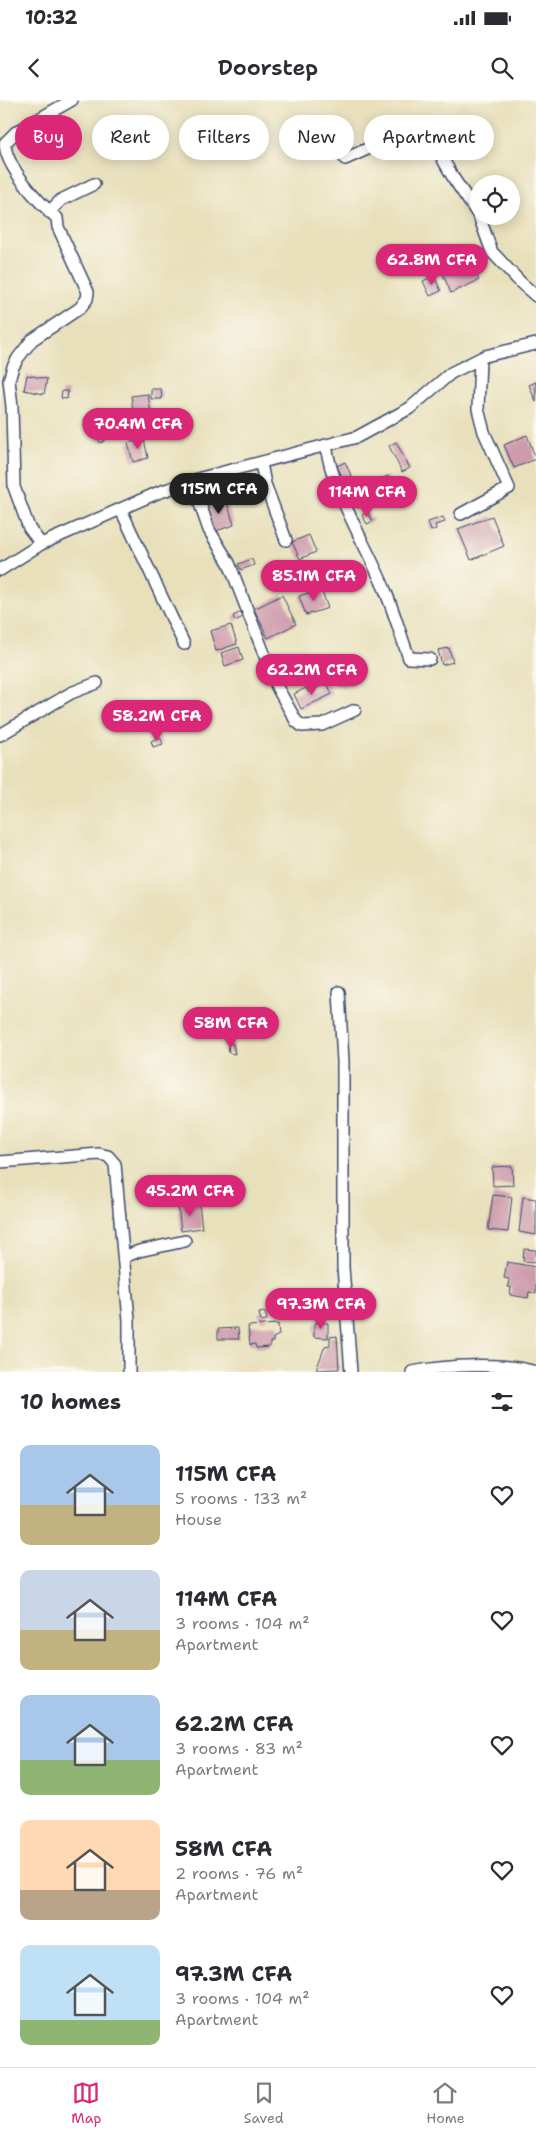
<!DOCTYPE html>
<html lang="en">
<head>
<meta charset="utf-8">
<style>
	body { margin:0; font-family:"Shantell Sans",sans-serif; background:#f7f7f7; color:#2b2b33; height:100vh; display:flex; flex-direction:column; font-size:19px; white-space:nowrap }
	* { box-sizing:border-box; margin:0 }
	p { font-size:16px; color:#7c7c81 }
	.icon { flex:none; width:28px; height:28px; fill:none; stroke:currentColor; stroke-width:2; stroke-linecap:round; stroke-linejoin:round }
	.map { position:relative; height:1272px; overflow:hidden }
	.side { display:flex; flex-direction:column; background:#fff; flex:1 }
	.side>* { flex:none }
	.banner { position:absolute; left:15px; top:15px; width:506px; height:45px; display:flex; gap:10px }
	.tools { position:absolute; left:470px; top:75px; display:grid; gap:10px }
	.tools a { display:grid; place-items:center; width:50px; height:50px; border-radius:50%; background:#fff; box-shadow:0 2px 12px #0003; font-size:25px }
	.price { position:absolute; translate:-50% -42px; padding:0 11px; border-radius:18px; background:#db2777; color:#fff; font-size:16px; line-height:32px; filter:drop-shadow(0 1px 2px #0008) }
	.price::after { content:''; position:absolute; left:50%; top:30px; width:15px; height:11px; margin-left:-8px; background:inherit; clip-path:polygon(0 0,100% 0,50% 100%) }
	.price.active { background:#222; color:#fff }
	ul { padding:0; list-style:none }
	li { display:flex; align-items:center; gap:15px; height:125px; padding:0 20px }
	li span { display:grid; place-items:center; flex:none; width:140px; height:100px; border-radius:10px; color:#555 }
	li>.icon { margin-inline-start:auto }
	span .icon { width:60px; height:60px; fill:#fffc; stroke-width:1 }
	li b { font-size:21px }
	h2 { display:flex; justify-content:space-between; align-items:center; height:60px; padding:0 20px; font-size:21px }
	.chip { padding:0 18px; border-radius:22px; background:#fff; box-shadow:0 2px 12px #0003; font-size:18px; line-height:45px }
	.chip.active { background:#db2777; color:#fff }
	.status { display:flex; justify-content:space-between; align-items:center; height:35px; padding:0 25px; background:#fff; direction:ltr }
	.status svg { height:14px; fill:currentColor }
	header { display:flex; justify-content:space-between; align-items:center; height:65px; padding:0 20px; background:#fff; font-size:22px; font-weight:600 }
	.tab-bar { display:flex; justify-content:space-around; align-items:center; height:70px; border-top:1px solid #e1e1e2; background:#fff; font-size:14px; color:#7c7c81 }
	.tab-bar a { display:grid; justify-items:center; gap:2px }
	.tab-bar .active { color:#db2777 }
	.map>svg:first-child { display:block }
</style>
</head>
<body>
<div class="status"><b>10:32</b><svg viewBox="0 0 49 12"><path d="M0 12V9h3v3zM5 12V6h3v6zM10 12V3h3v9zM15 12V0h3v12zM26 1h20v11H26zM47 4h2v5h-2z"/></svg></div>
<header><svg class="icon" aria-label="back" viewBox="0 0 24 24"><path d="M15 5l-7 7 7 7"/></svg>Doorstep<svg class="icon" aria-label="search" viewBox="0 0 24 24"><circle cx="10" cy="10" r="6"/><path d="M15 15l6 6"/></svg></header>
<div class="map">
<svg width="536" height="1272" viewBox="0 0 536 1272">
	<rect width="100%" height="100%" fill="#fbf7ec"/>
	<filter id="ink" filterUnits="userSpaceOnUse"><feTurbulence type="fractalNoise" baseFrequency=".02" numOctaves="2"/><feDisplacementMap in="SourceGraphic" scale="10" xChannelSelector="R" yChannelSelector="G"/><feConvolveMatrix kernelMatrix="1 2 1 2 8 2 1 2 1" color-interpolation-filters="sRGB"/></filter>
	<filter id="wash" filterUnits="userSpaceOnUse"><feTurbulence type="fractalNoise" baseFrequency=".0096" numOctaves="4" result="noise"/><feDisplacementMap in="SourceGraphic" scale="20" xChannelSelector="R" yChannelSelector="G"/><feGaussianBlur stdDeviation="1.12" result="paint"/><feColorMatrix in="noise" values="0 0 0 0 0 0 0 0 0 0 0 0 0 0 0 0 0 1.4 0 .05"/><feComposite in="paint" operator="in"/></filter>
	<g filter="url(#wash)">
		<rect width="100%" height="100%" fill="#e8e0bb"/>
		<g id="blocks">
			<path fill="#cd9bab" d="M469,157l10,23 -28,13 -10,-23z
				M434,176l7,15 -11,5 -7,-15z
				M27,275l20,4 -3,15 -20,-4z
				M536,282v20l-7,-17z
				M151,289h10l1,10h-11z
				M62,291h6l-1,8 -6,-1z
				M148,294l3,20 -17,3 -3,-21z
				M90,314l18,24 -7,5 -17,-24z
				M527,335l9,24 -22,9 -10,-23z
				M144,339l4,19 -15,4 -5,-19z
				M396,342l14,26 -8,4 -13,-26z
				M345,362l11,24 -7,4 -12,-24z
				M388,376l6,16 -36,16 -7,-16z
				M223,379l1,9 -7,1 -2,-8z
				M213,380l5,16 -15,4 -4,-16z
				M226,399l8,26 -21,7 -8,-27z
				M367,412l6,9 -6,3 -5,-9z
				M492,416l12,30 -33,14 -13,-31z
				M443,417l2,5 -10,3 1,4 -5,2 -3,-9z
				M309,435l7,17 -16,7 -8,-17z
				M252,459l2,6 -13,5 -3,-6z
				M321,489l7,19 -22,7 -7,-19z
				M282,495l14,29 -28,14 -14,-29z
				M241,512l2,5 -8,4 -2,-5z
				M231,525l6,19 -21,7 -6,-20z
				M239,547l4,13 -18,6 -4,-13z
				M449,548l4,14 -11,3 -4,-15z
				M348,570l5,13 -12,4 -5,-12z
				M327,583l5,11 -31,15 -7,-15 12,-6 2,4z
				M160,637l3,7 -10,3 -2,-6z
				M228,943l5,1 2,10 -6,-1z
				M512,1066l1,19 -20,1 -1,-19z
				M194,1087h5l2,10 -6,1z
				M493,1095l19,2 -4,35 -20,-2z
				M523,1097l13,2v36l-17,-3z
				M199,1103l3,25 -21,3 -3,-26z
				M524,1149l12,1v12l-13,-1z
				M507,1162l29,5v26l-7,-1 -1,6 -18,-3 1,-8h-3l1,-8 -5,-1z
				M265,1212l2,8 -6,1 -2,-8z
				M314,1223h14v15l-14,-1z
				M278,1224l1,11 -6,3v4h-3v5l-14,1 -1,-4 -5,1 -2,-19z
				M238,1228l1,11h-21v-10z
				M337,1236l2,33 -23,1 9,-24 5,-1v-8z"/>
		</g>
	</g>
	<g filter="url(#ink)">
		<use href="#blocks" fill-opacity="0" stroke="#3a4a6c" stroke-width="1"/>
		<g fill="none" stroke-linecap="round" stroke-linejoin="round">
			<defs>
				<path id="minor" d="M345,59l78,-35 31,55 25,37
					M49,112l12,-12 33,-16
					M479,116l13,36 29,31 15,13
					M326,345c6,46 41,101 59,145 9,22 16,46 24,68l21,1
					M261,363l4,21 21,56
					M192,381l17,49 20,33 48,124 19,34 6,5 20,-1 33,-15
					M121,410l63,134
					M461,414l48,-26 -25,-56 -6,-23 2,-50
					M41,444l-12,-16 -15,-41 -2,-80 -3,-27 4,-13 5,-9 14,-18 48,-32 7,-9 1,-7 -30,-65 -1,-9c-18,-15 -52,-52 -52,-75l11,-11 56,-32
					M0,470l41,-26 116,-51 44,-15 156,-41 53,-29 41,-35 34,-17 51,-12
					M0,635l71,-42 26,-10
					M339,892l4,69v206l8,105
					M0,1062l99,-8 9,2 7,8 14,156v52
					M124,1157l15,-6 46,-10
					M412,1272c34,-7 91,-10 124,0"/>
			</defs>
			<use href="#minor" stroke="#3a4a6c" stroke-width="14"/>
			<use href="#minor" stroke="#fff" stroke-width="11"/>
		</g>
	</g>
</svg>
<div class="tools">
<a><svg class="icon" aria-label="locate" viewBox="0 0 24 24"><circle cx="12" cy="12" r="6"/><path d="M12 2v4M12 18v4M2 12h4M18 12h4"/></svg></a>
</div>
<b class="price" style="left:432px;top:186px">62.8M CFA</b>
<b class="price" style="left:138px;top:350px">70.4M CFA</b>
<b class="price active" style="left:219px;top:415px">115M CFA</b>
<b class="price" style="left:367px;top:418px">114M CFA</b>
<b class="price" style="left:314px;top:502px">85.1M CFA</b>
<b class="price" style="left:312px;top:596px">62.2M CFA</b>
<b class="price" style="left:157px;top:642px">58.2M CFA</b>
<b class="price" style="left:231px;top:949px">58M CFA</b>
<b class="price" style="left:190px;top:1117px">45.2M CFA</b>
<b class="price" style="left:321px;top:1230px">97.3M CFA</b>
<div class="banner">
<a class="chip active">Buy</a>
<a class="chip">Rent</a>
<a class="chip">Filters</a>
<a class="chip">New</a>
<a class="chip">Apartment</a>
</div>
</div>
<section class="side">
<h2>10 homes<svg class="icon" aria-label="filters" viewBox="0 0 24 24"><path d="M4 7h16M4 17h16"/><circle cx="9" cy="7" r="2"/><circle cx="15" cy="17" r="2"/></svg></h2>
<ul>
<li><span style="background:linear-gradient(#a9c7e8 60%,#c2b280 0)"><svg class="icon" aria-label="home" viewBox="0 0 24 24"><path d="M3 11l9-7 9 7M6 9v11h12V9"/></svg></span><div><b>115M CFA</b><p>5 rooms · 133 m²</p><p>House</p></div><svg class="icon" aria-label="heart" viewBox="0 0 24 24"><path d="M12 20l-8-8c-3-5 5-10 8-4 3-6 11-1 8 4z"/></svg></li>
<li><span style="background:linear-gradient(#c9d6e8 60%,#c2b280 0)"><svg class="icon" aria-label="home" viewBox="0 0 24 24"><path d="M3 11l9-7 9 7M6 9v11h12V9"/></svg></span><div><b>114M CFA</b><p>3 rooms · 104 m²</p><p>Apartment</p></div><svg class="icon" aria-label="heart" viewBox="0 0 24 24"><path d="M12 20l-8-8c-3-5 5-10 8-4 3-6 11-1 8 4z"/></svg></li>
<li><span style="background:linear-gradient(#a9c7e8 65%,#8fb573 0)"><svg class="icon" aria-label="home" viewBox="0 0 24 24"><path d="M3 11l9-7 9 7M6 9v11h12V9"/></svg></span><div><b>62.2M CFA</b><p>3 rooms · 83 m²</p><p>Apartment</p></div><svg class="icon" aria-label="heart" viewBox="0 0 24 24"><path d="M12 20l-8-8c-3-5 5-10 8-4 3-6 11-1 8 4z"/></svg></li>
<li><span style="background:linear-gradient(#ffd9b3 70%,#b9a48a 0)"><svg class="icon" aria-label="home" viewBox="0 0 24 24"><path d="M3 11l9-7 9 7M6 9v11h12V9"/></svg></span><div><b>58M CFA</b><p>2 rooms · 76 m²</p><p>Apartment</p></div><svg class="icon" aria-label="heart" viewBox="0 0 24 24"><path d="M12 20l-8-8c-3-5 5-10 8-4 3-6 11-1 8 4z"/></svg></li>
<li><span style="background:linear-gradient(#bfe0f5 75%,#8fb573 0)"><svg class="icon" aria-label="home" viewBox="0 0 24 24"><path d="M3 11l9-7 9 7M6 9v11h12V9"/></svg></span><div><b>97.3M CFA</b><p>3 rooms · 104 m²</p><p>Apartment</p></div><svg class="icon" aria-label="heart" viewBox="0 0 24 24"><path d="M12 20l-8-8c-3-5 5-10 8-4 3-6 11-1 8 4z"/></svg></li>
</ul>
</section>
<nav class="tab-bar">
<a class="active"><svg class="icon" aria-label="map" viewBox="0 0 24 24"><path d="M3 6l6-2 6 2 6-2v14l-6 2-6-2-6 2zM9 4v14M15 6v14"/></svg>Map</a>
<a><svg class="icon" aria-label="saved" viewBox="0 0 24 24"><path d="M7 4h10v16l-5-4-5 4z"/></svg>Saved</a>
<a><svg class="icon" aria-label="home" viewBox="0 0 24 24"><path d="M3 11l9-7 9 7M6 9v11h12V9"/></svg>Home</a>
</nav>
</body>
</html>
